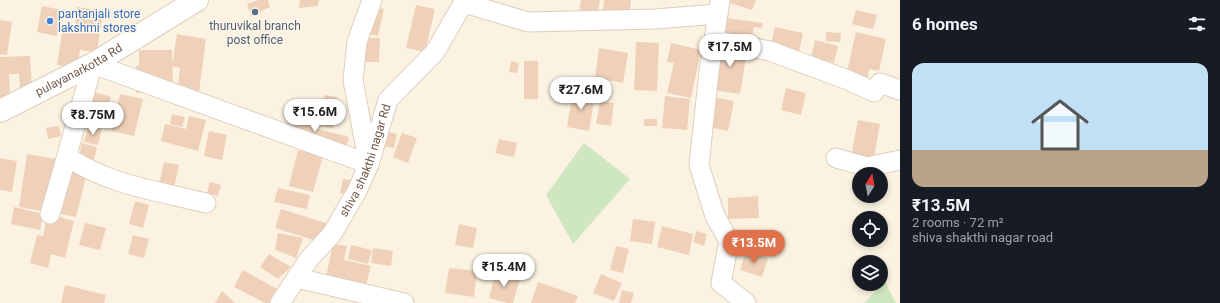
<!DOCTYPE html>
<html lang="en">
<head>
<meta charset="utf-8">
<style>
	body { margin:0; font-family:Roboto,sans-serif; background:#242831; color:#f1f3f6; height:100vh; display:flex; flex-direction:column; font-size:15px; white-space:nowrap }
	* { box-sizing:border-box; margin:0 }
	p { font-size:13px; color:#9ea1a6 }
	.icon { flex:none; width:22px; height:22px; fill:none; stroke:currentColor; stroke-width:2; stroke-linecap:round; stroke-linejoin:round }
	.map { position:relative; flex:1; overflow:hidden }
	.sheet { display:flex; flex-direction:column; background:#171b24; width:320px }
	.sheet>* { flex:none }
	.needle { width:26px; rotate:11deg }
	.buttons { position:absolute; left:852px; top:167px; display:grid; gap:8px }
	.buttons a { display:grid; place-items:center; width:36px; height:36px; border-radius:50%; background:#171b24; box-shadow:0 2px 6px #0003; font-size:20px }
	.price { position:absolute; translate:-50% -34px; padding:0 9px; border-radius:14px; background:#fff; color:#222; font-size:13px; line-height:26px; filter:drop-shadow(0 1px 2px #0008) }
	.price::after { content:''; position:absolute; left:50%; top:24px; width:12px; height:9px; margin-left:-6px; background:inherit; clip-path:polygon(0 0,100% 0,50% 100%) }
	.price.on { background:#e0724b; color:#fff }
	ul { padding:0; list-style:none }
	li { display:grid; align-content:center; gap:8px; height:212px; padding:0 12px }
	li span { display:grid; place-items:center; height:124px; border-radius:12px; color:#555 }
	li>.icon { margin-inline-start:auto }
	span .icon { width:72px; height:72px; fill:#fffc; stroke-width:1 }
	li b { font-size:17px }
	h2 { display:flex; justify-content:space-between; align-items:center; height:48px; padding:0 12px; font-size:17px }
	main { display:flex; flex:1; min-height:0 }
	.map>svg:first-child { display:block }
</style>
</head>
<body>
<main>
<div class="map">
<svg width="900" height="303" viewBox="0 0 900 303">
	<rect width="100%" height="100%" fill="#fbf2e1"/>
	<path fill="#cfe7c1" d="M584,143l46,36 -57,65 -27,-49z
		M885,282l11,21h-32z"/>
	<path fill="#efd1ba" d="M258,0h10l2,7 -19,9 -4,-12z
		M300,0h19l-1,6 -19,2z
		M581,0h19l-4,25 -18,-2z
		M604,0h27l-2,21 -27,-2z
		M731,0h25l-4,10 -22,-7z
		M416,5l19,4 -10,43 -19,-4z
		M42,6l20,4 -5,26 -20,-4z
		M77,7l26,4 -6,41 -17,-2 -3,18 -20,-3 6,-39 12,1z
		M371,7l13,2 -6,27 -12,-3z
		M856,10l21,5 -4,14 -21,-5z
		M727,18l36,5 -1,5 -8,-1 -3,15 -27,-3z
		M0,20l12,2 -5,33 -7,-1z
		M775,27l28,6 -4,19 -28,-7z
		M826,32l15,1 -1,9 -14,-1z
		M856,32l30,7 -7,32 -10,-2 -2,12 -21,-5z
		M177,34l29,5 -8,60 -21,-3 3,-28 -8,-2z
		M363,38h17l-1,24h-16z
		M815,40l23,6 -4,17 -23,-6z
		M720,41l28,4 -8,49 -28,-4z
		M636,42l23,1 -2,48 -23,-1z
		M671,43l30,7 -10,48 -24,-5 7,-30 -7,-1z
		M599,48l29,5 -5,30 -28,-5z
		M139,50h33l1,37 -12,5 -25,1v-27h3z
		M30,56l2,32 -12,1 -1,-15h-10l1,24 -10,1v-42z
		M511,61l8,2 -2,10 -8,-1z
		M524,61h14v38h-14z
		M786,88l20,5 -5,22 -20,-5z
		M573,91l22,4 -6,36 -22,-4z
		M95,92l16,5 -6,23 -16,-4z
		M120,94l23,5 -9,37 -23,-5z
		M325,95l12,2 -4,31 -14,-2z
		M665,96l25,3 -3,31 -25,-2z
		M714,97l20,4 -6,30 -21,-4z
		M600,101l14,2 -3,23 -15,-2z
		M297,107l17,4 -4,16 39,10 -4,16 -56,-13z
		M172,114l13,3 -3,10 -12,-3z
		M189,116l17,4 -8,31 -37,-10 4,-17 21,5z
		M92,118l12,3 -2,6 -12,-3z
		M644,119h13v7h-13z
		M858,120l22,4 -7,38 -22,-5z
		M59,126l2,10 -13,3 -2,-11z
		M88,126l14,3 -4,16 -14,-3z
		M209,131l18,4 -5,25 -18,-4z
		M387,132l10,2 -3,14 -10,-2z
		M402,133l15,5 -9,25 -15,-6z
		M499,139l18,4 -3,14 -19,-4z
		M82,143l15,4 -3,13 -15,-4z
		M298,150l25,6 -10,36 -24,-6z
		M27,154l28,5 -8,53 -28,-5z
		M0,158l17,3 -5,31 -12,-2z
		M164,162l15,3 -5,23 -15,-3z
		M63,163l25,6 -12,48 -24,-5z
		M343,179l10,1 -2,14 -11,-1z
		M210,182l11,3 -3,11 -11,-3z
		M278,188l32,7 -3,14 -33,-7z
		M758,196l1,22 -31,1v-21z
		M135,201l14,4 -6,23 -14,-4z
		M14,207l29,7 -3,16 -29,-6z
		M281,209l48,15 -6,19 -48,-15z
		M48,214l26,7 -9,37 -14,-4 -3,14 -18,-5 7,-28 6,1z
		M633,219l22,3 -3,22 -22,-3z
		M85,223l21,5 -6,22 -21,-5z
		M459,224l18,4 -4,20 -18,-3z
		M662,226l31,8 -4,21 -32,-8z
		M696,231l11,3 -3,12 -11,-4z
		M278,233l25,5 -7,20 -21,-8z
		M133,235l16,4 -5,19 -16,-4z
		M333,244l14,2 -3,14 27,6 -5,19 -40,-8z
		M351,245l21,5 -4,14 -20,-5z
		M616,246l13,3 -6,24 -13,-3z
		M373,248l20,3 -2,15 -20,-3z
		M746,251l22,7 -6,19 -22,-7z
		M269,254l22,13 -13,12 -18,-12z
		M449,268l28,3 -3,26 -29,-4z
		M243,270l34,19 -7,14h-5l-31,-16z
		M496,271l24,7 -7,25h-6l-18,-5z
		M601,274l21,9 -8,18 -21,-8z
		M538,282l40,14 -3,7h-44z
		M65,285l41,10 -2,8h-43z
		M622,290l12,3 -3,10h-12z
		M222,291l13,12h-20z"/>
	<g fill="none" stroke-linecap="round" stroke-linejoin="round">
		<defs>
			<g id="minor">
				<path d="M720,0l-11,72 -10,93 16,51 14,25 -8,42 25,20"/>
				<path d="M464,3l64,19 127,-3 63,-5"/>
				<path d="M714,40l56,11 78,29 26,12 6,-9 20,7"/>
				<path d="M68,157c40,28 91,34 138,46"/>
				<path d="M836,158l31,9 33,-7"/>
				<path d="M368,160l-15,-80 4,-38 15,-42"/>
				<path d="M50,214c15,-50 28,-100 43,-150l276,100"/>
				<path d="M297,278l107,25"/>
				<path id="s1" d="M280,303l29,-44 23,-25 25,-43 12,-27 19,-64 47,-48 30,-52"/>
			</g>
			<g id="tertiary">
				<path id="s2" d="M0,111l93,-47 104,-64"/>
			</g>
		</defs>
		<use href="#minor" stroke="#decebe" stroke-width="21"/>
		<use href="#tertiary" stroke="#decebe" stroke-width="24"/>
		<use href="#minor" stroke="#fff" stroke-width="19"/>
		<use href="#tertiary" stroke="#fff" stroke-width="22"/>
	</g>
	<circle fill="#5c6f8a" stroke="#fef6e7" stroke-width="1.5" cx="255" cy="12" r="4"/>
	<circle fill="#3f7fe0" stroke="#fef6e7" stroke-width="1.5" cx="50" cy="21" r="4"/>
	<g text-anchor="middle" stroke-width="3" stroke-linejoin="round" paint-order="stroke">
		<g font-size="12" fill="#366cbe" stroke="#fef6e7" text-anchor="start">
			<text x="58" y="18">pantanjali store<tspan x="58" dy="14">lakshmi stores</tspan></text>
		</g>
		<g font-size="12" fill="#4e5e75" stroke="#fef6e7">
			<text x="255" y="30">thuruvikal branch<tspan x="255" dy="14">post office</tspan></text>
		</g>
		<g font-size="12" fill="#715949" stroke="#fef6e7">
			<text dy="4" stroke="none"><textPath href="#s2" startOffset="89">pulayanarkotta Rd</textPath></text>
			<text dy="4" stroke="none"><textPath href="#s1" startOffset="168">shiva shakthi nagar Rd</textPath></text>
		</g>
	</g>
</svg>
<div class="buttons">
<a><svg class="needle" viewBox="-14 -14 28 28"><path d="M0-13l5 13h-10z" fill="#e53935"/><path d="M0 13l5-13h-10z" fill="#9ea1a6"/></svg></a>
<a><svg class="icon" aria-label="locate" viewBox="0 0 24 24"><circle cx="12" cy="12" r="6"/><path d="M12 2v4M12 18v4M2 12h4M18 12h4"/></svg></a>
<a><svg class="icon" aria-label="layers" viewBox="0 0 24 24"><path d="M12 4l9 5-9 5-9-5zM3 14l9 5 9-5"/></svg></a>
</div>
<b class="price" style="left:730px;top:68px">₹17.5M</b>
<b class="price" style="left:581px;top:111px">₹27.6M</b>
<b class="price" style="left:315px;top:133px">₹15.6M</b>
<b class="price" style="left:93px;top:136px">₹8.75M</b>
<b class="price on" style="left:754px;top:264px">₹13.5M</b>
<b class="price" style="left:504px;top:288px">₹15.4M</b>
</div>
<section class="sheet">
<h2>6 homes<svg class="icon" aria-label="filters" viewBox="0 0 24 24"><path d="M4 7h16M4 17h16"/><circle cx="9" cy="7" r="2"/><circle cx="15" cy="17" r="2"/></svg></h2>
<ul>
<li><span style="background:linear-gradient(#bfe0f5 70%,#b9a48a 0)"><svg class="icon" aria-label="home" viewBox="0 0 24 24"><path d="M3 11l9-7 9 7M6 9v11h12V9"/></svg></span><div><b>₹13.5M</b><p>2 rooms · 72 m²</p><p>shiva shakthi nagar road</p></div></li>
</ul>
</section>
</main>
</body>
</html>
